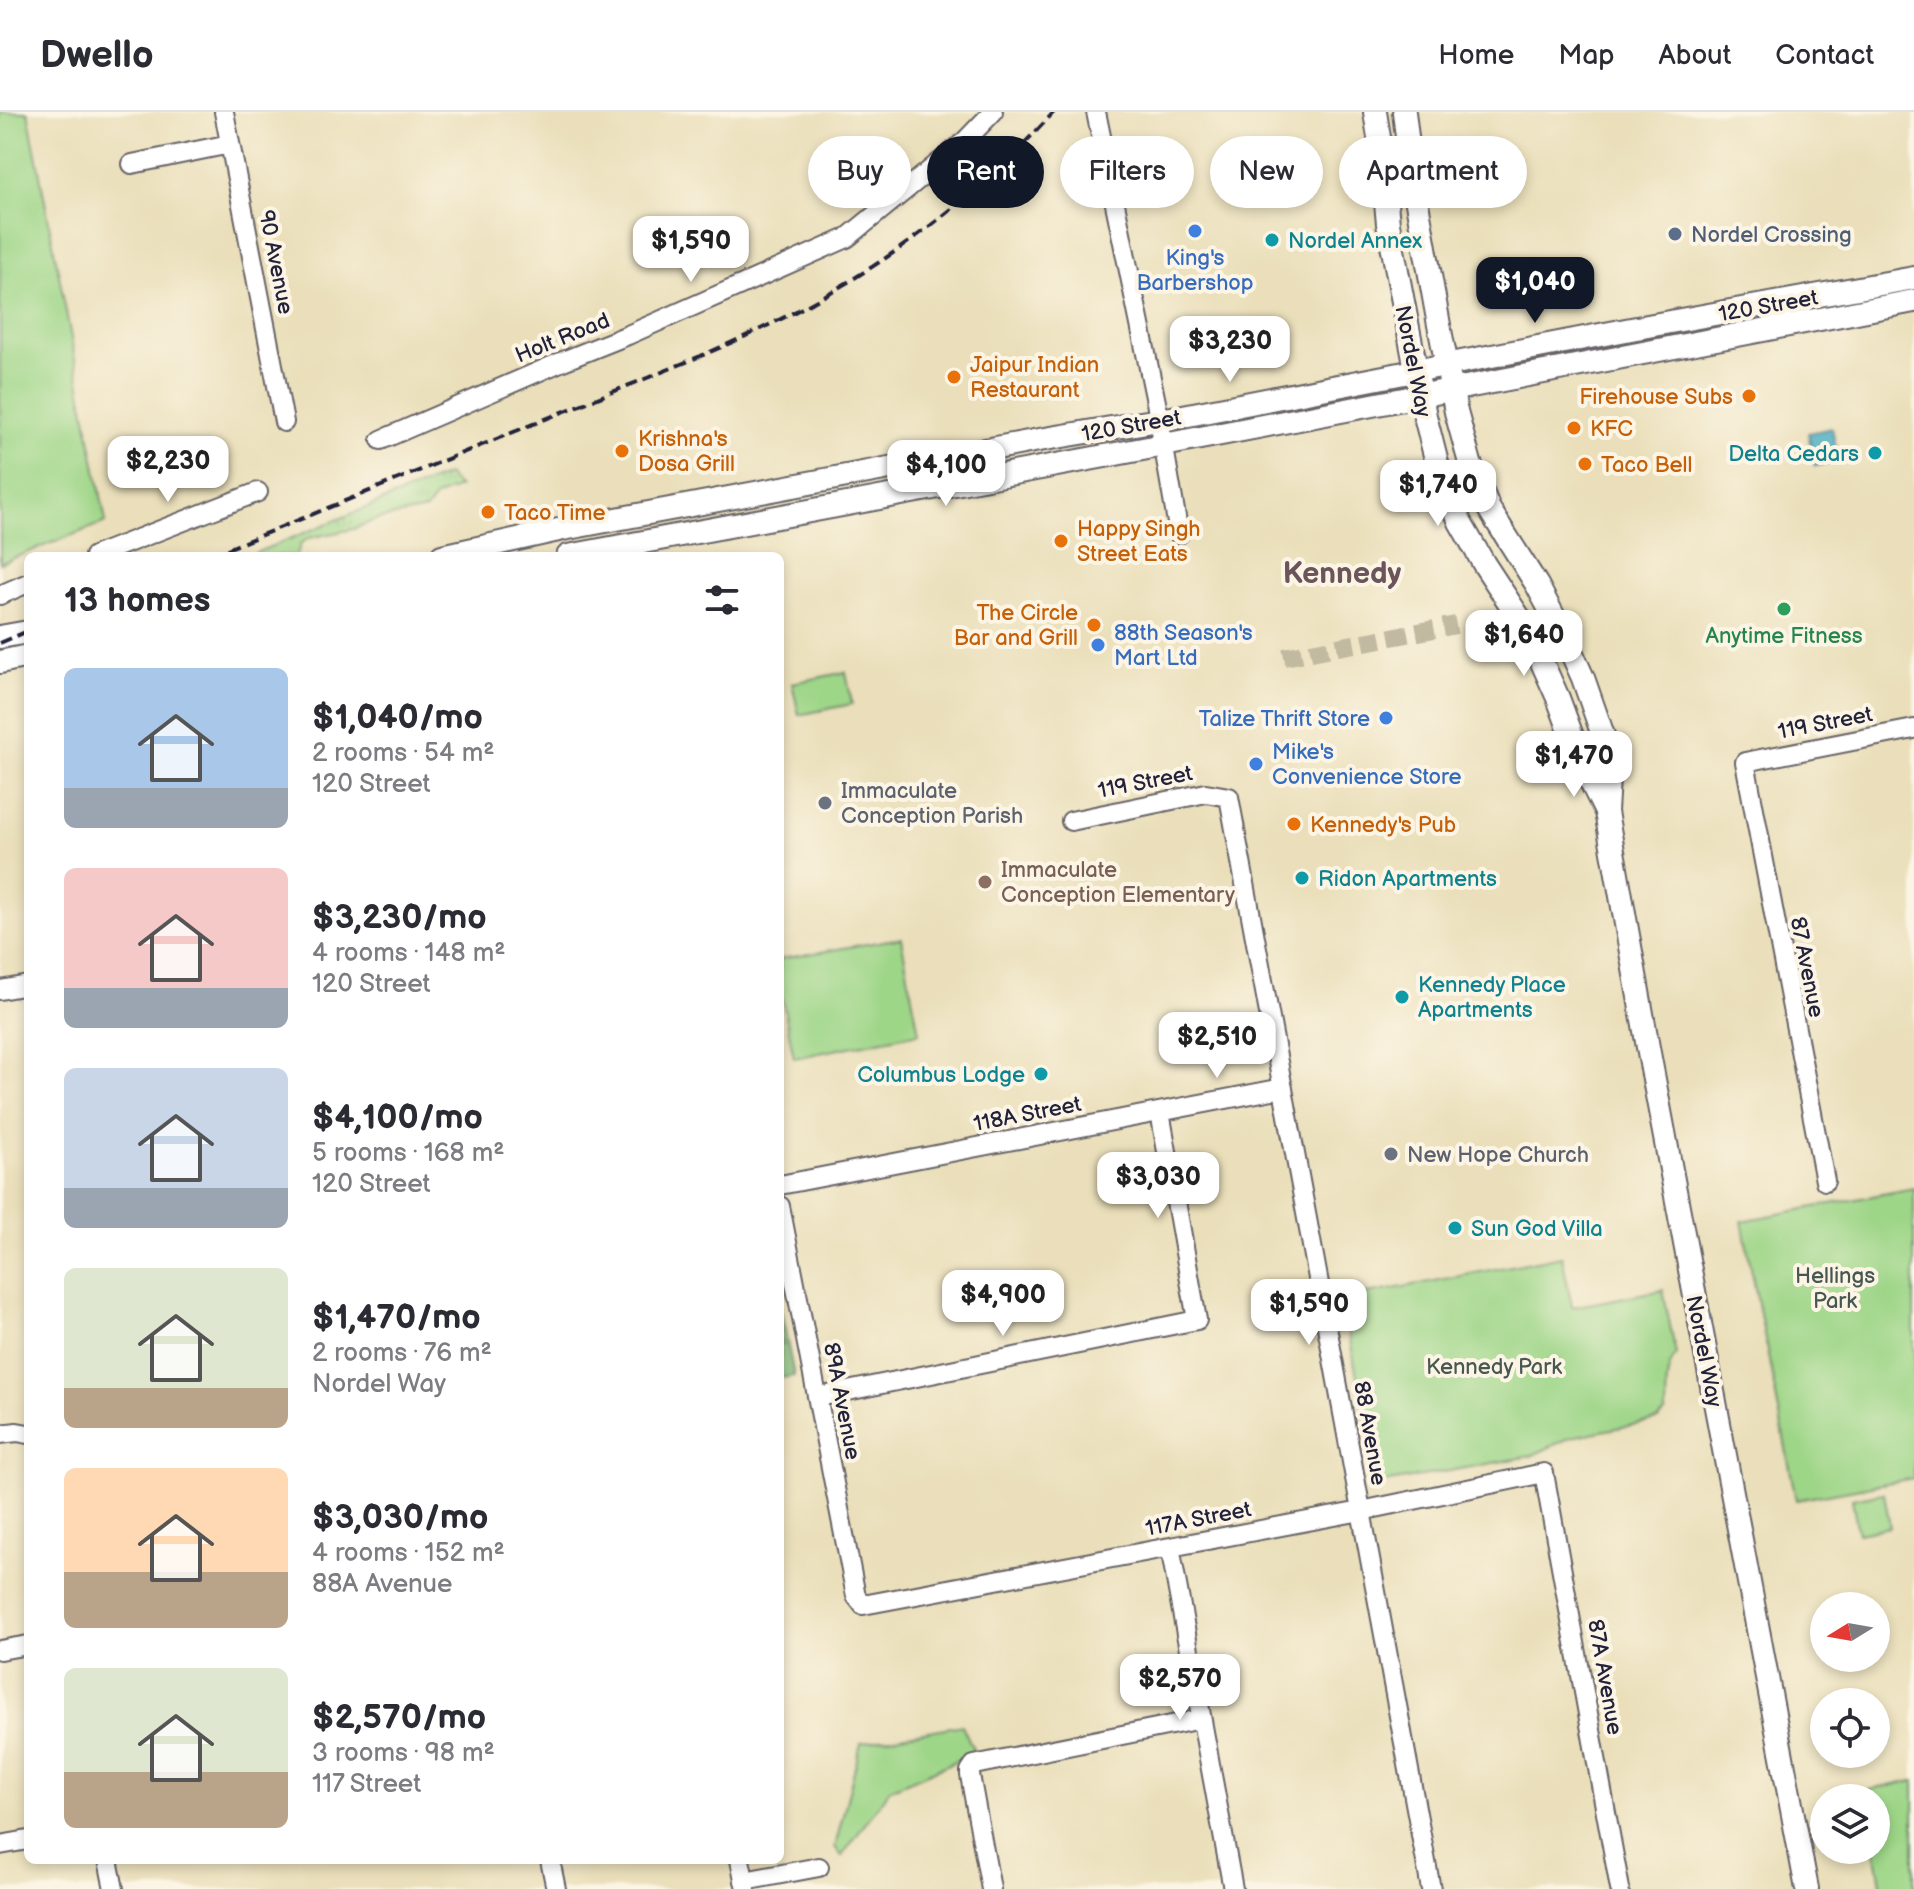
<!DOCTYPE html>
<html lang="en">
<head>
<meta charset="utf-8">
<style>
	body { margin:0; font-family:"Balsamiq Sans",sans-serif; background:#f7f7f7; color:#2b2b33; height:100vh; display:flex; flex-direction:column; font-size:30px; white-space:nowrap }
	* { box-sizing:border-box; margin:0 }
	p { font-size:26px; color:#7c7c81 }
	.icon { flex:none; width:44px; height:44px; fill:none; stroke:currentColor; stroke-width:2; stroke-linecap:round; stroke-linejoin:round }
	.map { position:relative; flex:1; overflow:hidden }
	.sheet { position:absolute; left:24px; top:440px; width:760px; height:1312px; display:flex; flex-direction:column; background:#fff; border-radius:12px; box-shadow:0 4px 12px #0003 }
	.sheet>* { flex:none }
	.banner { position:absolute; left:808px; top:24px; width:760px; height:72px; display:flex; gap:16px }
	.needle { width:52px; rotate:259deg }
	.controls { position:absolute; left:1810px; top:1480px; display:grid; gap:16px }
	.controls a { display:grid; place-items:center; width:80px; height:80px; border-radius:50%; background:#fff; box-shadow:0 4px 12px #0003; font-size:40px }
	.price { position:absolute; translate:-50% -68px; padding:0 18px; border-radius:16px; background:#fff; color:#222; font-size:26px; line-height:52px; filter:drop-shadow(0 2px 4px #0008) }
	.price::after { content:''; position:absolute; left:50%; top:48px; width:24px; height:18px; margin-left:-12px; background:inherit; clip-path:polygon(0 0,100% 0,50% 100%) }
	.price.on { background:#111827; color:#fff }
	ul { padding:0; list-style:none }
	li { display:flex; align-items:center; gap:24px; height:200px; padding:0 40px }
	li span { display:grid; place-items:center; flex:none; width:224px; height:160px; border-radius:12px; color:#555 }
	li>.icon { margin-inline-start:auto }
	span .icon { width:96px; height:96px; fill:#fffc; stroke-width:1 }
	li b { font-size:34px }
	h2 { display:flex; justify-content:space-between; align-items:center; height:96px; padding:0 40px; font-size:34px }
	.pill { padding:0 28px; border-radius:36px; background:#fff; box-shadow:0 4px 12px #0003; font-size:28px; line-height:72px }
	.pill.on { background:#111827; color:#fff }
	header { display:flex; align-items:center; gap:48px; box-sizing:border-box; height:112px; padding:0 40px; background:#fff; border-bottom:2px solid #e1e1e2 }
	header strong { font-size:38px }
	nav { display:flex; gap:44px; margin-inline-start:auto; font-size:28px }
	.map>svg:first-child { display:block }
</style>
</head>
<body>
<header>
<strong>Dwello</strong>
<nav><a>Home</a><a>Map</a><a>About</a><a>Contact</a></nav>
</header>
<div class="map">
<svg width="1914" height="1777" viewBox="0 0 1914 1777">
	<defs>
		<pattern id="grass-tufts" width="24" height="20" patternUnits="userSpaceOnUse" patternTransform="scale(2)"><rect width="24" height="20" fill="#9ed688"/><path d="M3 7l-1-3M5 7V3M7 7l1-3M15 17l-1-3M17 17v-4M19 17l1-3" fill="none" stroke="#88b776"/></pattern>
		<pattern id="forest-firs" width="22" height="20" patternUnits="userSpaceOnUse" patternTransform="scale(2)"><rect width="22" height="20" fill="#7eb774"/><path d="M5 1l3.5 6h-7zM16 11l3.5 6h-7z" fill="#679460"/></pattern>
	</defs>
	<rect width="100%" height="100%" fill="#fcf5e5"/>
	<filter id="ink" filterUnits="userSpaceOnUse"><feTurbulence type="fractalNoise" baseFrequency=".0125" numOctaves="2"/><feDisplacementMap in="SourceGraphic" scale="16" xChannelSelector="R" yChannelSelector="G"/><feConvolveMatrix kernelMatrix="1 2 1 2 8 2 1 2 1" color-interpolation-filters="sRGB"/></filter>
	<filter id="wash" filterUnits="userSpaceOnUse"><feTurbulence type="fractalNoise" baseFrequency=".006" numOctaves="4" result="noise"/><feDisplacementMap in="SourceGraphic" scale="32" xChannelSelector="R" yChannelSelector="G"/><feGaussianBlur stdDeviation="1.8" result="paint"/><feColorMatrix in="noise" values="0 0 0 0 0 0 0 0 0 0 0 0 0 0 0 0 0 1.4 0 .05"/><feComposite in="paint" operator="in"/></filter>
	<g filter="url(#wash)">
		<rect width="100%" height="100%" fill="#eadfba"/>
		<path fill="url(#grass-tufts)" stroke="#607c62" stroke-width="2" d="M447,363l12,12 -24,10 -9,13 -51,10 -22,9 -44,9 -8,5 -5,13h-39l-2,-3z"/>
		<path fill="url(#forest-firs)" stroke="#506c58" stroke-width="2" d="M780,1194l14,70 -14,2z"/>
		<path fill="#9ed688" stroke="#607c62" stroke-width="2" d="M0,0h28l78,410 -106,41z
			M846,560l6,32 -53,11 -7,-32z
			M901,826l18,95 -125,25 -14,-70v-29z
			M1914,1076v290l-118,22 -54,-279z
			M1562,1144l10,51 91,-17 13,65c-12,15 -9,38 -10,57l-8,8 -87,17 -40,19 -153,28 -36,-185z
			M1884,1381l6,34 -32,6 -6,-34z
			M962,1613l12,26 -16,9 -68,29 -48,67 -7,-9 26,-104z
			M1914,1669v108h-32l-7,-39 1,-52h-11l-1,-7z"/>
		<path fill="#3faabf" stroke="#30667d" stroke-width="2" d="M1832,316l7,33 -24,5 -7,-33z"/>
	</g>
	<g filter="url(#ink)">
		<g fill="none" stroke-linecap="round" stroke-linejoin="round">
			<path stroke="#c2b9a1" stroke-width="18" stroke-dasharray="18 9" stroke-linecap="butt" d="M1284,545l172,-32"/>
			<defs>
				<path id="minor" d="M224,0l60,310
					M1096,0l60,290 23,132
					M132,52l98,-20
					M381,328l182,-79 65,-26 219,-97 117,-96 29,-30
					M94,444l164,-64
					M0,483l28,-12
					M1071,709l135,-28 23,4 202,1092
					M0,878l28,-5
					M1825,1069l-80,-419 169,-33
					M780,1073l503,-97
					M780,1094l76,390 7,9 498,-94 183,-38 76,416
					M818,1285l379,-77 -37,-208
					M0,1322l17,-2 11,2
					M1170,1435l63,342
					M0,1538l28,-5
					M0,1733l28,-5
					M108,1748l6,29
					M550,1748l6,29
					M740,1748l6,29
					M744,1769l75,-14
					M991,1777l-21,-114v-4l4,-6 227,-46"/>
				<path id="major" d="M1375,0l6,38 7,74 37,192 14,55 21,51 24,42 42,64 10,21 22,49 25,68 22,44
					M1404,0l7,58 28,155 17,87 14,51 19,46 48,76 29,55 17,38 22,63 4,19 -3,52 43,241 158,836
					M442,444l121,-27 476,-89 144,-24 448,-87 283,-51
					M568,444l596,-111 750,-144
					M0,525l28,-5
					M0,550l28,-6"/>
			</defs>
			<use href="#minor" stroke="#686467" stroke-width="22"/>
			<use href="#major" stroke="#686467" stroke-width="26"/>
			<use href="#minor" stroke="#fff" stroke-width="18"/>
			<use href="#major" stroke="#fff" stroke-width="22"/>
			<path stroke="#22223b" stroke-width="4" stroke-dasharray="12 6" stroke-linecap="butt" d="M210,444c116,-47 232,-95 348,-142 82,-34 166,-64 244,-106 95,-50 180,-117 252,-196
				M0,531l28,-12"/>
		</g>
	</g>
	<g fill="#3f7fe0" stroke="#fcf5e5" stroke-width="3">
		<circle cx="1195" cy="119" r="8"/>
		<circle cx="1098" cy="533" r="8"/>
		<circle cx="1386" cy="606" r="8"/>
		<circle cx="1256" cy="652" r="8"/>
	</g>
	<circle fill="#5c6f8a" stroke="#fcf5e5" stroke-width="3" cx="1675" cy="122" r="8"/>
	<g fill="#0f9aa8" stroke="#fcf5e5" stroke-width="3">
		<circle cx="1272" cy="128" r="8"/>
		<circle cx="1875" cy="341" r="8"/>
		<circle cx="1302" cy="766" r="8"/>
		<circle cx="1402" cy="885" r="8"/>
		<circle cx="1041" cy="962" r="8"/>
		<circle cx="1455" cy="1116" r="8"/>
	</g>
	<g fill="#e8710a" stroke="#fcf5e5" stroke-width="3">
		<circle cx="954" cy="265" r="8"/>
		<circle cx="1749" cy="284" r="8"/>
		<circle cx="1574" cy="316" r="8"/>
		<circle cx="622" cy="339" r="8"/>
		<circle cx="1585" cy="352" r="8"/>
		<circle cx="488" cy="400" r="8"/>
		<circle cx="1061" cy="429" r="8"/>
		<circle cx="1094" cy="513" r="8"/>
		<circle cx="1294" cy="712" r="8"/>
	</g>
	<circle fill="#2e9e5b" stroke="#fcf5e5" stroke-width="3" cx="1784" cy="497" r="8"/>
	<g fill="#6b7280" stroke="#fcf5e5" stroke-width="3">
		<circle cx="825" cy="691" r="8"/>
		<circle cx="1391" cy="1042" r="8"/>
	</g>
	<circle fill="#8d6e63" stroke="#fcf5e5" stroke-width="3" cx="985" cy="770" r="8"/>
	<g text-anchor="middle" stroke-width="8" stroke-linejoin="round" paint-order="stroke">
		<g font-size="22" fill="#4e5e75" stroke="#fcf5e5" text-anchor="start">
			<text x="1691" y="130">Nordel Crossing</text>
		</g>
		<g font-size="22" fill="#0d838f" stroke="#fcf5e5" text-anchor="start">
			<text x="1288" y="136">Nordel Annex</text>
			<text x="1859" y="349" text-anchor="end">Delta Cedars</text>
			<text x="1318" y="774">Ridon Apartments</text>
			<text x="1418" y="880">Kennedy Place<tspan x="1418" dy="25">Apartments</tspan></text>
			<text x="1025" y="970" text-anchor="end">Columbus Lodge</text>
			<text x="1471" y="1124">Sun God Villa</text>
		</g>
		<g font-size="22" fill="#366cbe" stroke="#fcf5e5" text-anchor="start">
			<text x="1195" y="153" text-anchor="middle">King's<tspan x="1195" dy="25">Barbershop</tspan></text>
			<text x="1114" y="528">88th Season's<tspan x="1114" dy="25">Mart Ltd</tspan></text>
			<text x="1370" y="614" text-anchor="end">Talize Thrift Store</text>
			<text x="1272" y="647">Mike's<tspan x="1272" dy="25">Convenience Store</tspan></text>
		</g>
		<g font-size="22" fill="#22223b" stroke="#fcf5e5">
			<text transform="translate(277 150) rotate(79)" y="8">90 Avenue</text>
			<text transform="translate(1768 193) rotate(-10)" y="8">120 Street</text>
			<text transform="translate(562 225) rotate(-22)" y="8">Holt Road</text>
			<text transform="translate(1414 249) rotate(79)" y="8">Nordel Way</text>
			<text transform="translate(1131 313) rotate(-10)" y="8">120 Street</text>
			<text transform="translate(1825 610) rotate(-11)" y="8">119 Street</text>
			<text transform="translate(1145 669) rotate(-11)" y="8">119 Street</text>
			<text transform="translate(1808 855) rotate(79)" y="8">87 Avenue</text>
			<text transform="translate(1027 1001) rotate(-11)" y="8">118A Street</text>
			<text transform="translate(1705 1239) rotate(79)" y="8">Nordel Way</text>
			<text transform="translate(843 1289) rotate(79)" y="8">89A Avenue</text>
			<text transform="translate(1371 1321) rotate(80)" y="8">88 Avenue</text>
			<text transform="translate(1198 1406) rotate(-11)" y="8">117A Street</text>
			<text transform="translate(1606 1565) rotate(80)" y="8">87A Avenue</text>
		</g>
		<g font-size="22" fill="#c56008" stroke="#fcf5e5" text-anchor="start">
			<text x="970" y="260">Jaipur Indian<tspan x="970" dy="25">Restaurant</tspan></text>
			<text x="1733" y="292" text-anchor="end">Firehouse Subs</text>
			<text x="1590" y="324">KFC</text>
			<text x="638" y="334">Krishna's<tspan x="638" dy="25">Dosa Grill</tspan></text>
			<text x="1601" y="360">Taco Bell</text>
			<text x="504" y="408">Taco Time</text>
			<text x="1077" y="424">Happy Singh<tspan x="1077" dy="25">Street Eats</tspan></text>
			<text x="1078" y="508" text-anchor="end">The Circle<tspan x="1078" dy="25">Bar and Grill</tspan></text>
			<text x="1310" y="720">Kennedy's Pub</text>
		</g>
		<g font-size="22" fill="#27864d" stroke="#fcf5e5">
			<text x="1784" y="531">Anytime Fitness</text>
		</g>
		<g font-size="22" fill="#5b616d" stroke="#fcf5e5" text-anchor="start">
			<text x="841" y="686">Immaculate<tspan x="841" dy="25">Conception Parish</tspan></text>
			<text x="1407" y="1050">New Hope Church</text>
		</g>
		<g font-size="22" fill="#785e54" stroke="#fcf5e5" text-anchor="start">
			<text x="1001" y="765">Immaculate<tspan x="1001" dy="25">Conception Elementary</tspan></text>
		</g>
		<g font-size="22" fill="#475852" stroke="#fcf5e5">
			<text x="1835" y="1171">Hellings<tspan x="1835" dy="25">Park</tspan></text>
			<text x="1494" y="1262">Kennedy Park</text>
		</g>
		<g font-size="30" font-weight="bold" fill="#6b545b" stroke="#fcf5e5">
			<text x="1342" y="471">Kennedy</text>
		</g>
	</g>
</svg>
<div class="controls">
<a><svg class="needle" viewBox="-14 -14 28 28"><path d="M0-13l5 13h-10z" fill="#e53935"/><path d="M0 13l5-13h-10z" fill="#7c7c81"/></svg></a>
<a><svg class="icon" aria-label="locate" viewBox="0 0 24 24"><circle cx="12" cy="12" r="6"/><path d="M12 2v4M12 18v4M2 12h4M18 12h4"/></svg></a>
<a><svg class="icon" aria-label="layers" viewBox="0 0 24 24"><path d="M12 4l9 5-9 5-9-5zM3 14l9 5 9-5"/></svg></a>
</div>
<b class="price" style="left:691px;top:172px">$1,590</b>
<b class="price on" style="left:1535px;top:213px">$1,040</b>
<b class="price" style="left:1230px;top:272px">$3,230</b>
<b class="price" style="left:168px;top:392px">$2,230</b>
<b class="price" style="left:946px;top:396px">$4,100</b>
<b class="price" style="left:1438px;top:416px">$1,740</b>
<b class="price" style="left:1524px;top:566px">$1,640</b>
<b class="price" style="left:1574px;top:687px">$1,470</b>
<b class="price" style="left:1217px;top:968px">$2,510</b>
<b class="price" style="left:1158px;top:1108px">$3,030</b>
<b class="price" style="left:1003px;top:1226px">$4,900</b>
<b class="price" style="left:1309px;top:1235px">$1,590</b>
<b class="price" style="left:1180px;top:1610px">$2,570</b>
<div class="banner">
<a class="pill">Buy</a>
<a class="pill on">Rent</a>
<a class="pill">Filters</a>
<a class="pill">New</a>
<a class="pill">Apartment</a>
</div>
<section class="sheet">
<h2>13 homes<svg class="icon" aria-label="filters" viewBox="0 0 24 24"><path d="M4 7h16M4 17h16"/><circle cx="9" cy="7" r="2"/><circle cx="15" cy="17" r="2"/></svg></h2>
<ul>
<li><span style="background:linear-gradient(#a9c7e8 75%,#9aa5b1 0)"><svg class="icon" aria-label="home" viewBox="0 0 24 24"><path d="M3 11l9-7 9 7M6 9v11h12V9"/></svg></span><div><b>$1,040/mo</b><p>2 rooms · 54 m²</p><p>120 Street</p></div></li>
<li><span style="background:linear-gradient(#f6c9c9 75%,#9aa5b1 0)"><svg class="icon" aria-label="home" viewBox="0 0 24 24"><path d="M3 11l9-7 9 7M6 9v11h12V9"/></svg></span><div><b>$3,230/mo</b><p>4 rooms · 148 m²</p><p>120 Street</p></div></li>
<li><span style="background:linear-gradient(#c9d6e8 75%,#9aa5b1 0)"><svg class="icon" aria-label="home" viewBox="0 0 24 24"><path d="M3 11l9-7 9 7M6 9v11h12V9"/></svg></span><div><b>$4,100/mo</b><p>5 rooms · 168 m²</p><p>120 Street</p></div></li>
<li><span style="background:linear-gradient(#dfe7d0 75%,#b9a48a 0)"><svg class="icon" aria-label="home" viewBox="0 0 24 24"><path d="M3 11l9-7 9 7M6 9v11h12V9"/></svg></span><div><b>$1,470/mo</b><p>2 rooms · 76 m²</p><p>Nordel Way</p></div></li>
<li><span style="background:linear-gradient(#ffd9b3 65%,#b9a48a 0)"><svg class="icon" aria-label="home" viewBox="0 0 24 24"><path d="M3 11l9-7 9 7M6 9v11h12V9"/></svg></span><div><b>$3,030/mo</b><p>4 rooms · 152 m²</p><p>88A Avenue</p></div></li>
<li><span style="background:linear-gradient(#dfe7d0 65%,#b9a48a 0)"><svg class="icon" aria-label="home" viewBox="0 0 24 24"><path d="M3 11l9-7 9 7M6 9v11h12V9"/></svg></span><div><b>$2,570/mo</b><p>3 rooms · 98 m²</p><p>117 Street</p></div></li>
</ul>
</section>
</div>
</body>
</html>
